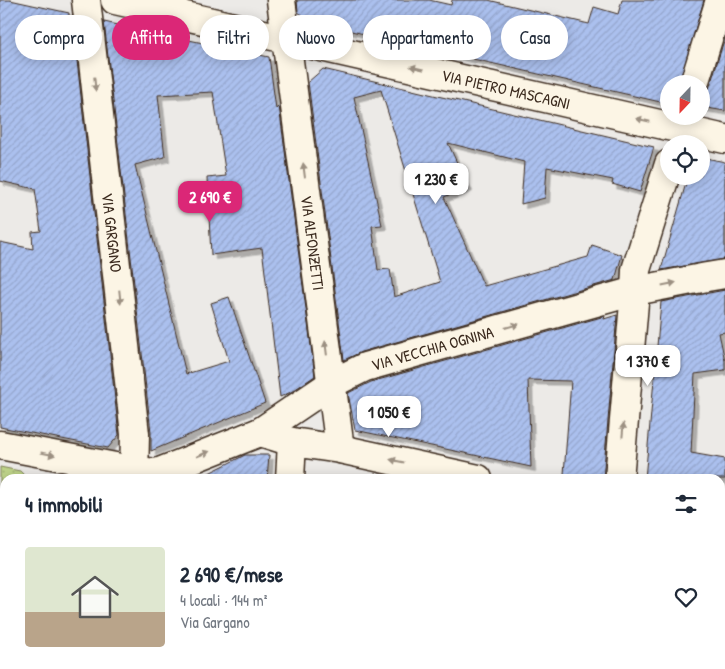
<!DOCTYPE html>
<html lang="it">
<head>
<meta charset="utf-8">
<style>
	body { margin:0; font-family:"Patrick Hand",sans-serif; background:#f2f2f3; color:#1f2937; height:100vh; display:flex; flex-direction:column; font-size:19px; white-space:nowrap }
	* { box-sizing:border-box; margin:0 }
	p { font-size:16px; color:#747a83 }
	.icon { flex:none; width:28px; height:28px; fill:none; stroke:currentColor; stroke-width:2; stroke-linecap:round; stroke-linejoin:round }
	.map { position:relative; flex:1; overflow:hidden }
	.drawer { position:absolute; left:0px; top:474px; width:725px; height:196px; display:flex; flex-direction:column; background:#fff; border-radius:15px 15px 0 0; box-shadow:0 2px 12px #0003 }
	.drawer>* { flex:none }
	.guide { position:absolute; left:15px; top:15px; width:695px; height:45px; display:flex; gap:10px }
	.needle { width:32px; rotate:202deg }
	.fabs { position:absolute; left:660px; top:75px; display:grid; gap:10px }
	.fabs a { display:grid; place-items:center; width:50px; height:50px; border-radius:50%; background:#fff; box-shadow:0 2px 12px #0003; font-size:25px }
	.price { position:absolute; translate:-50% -42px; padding:0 11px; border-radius:10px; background:#fff; color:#222; font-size:16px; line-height:32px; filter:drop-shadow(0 1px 2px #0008) }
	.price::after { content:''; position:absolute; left:50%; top:30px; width:15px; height:11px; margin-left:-8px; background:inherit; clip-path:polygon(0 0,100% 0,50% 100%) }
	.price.current { background:#db2777; color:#fff }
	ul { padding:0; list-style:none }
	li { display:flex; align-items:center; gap:15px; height:125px; padding:0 25px }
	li+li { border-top:1px solid #e0e1e3 }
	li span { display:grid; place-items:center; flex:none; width:140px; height:100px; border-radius:5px; color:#555 }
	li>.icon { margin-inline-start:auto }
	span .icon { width:60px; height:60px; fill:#fffc; stroke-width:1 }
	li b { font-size:21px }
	h2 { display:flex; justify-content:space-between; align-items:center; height:60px; padding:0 25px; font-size:21px }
	.chip { padding:0 18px; border-radius:22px; background:#fff; box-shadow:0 2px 12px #0003; font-size:18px; line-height:45px }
	.chip.current { background:#db2777; color:#fff }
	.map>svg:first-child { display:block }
</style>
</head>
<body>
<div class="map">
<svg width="725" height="669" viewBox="0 0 725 669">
	<defs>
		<pattern id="garden-dots" width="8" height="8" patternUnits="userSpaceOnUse" patternTransform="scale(1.25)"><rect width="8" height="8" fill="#bfd48a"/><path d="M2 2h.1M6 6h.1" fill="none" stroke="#a5b677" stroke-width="1.8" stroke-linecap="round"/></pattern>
		<pattern id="building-hatch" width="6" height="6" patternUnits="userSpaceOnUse" patternTransform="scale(1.25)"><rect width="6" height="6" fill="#abc0ee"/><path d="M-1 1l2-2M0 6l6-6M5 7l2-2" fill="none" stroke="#94a5cc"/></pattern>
		<filter id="shadow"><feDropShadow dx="4.5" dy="4.5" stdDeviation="0" flood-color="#0004"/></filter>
	</defs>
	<rect width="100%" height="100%" fill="#eceae7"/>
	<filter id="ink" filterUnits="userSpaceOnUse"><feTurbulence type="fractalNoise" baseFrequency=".02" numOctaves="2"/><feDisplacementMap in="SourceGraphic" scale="10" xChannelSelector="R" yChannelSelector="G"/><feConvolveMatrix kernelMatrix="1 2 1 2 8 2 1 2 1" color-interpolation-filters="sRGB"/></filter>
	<g filter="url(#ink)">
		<path fill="url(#garden-dots)" stroke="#7d7f54" d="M0,467l20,4 3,3 -1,5h-17v31l-5,-1z"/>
		<path fill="url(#building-hatch)" stroke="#3b2a1e" fill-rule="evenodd" filter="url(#shadow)" d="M0,0h10l59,13v3h3l47,419 -11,13 -108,-21v-185l33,7 -1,-17 9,-1 -6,-42 -35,-8z
			M297,0h132l22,5 1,-5h36l101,24 5,-17 24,7 4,-14h82l-25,84h-10v20l-357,-82 -14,-10z
			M104,22l165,35 7,52 3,-3 36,270 -24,16 -11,5 -18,-149 -51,7 -4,-77 19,-2 -13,-84 -55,3 7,62 -30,8 51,209 43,-13 -18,-58 18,-6 36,106 -114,48v-19z
			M725,37v74l-24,-4v-10l4,-2 4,-6z
			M323,69l331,78 -14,45 -28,-8 1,-4 -66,-13 -2,31 -24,6 3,-42 -76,-19 20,44 -24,10 40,89 104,-29 4,-12 30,10 -7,25 -254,72 -17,8 -36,-278zM381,90l59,192 -46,15 -4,-28 -12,1 -6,-44 10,-1 -28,-128z
			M701,157l24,5v97l-64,11 27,-94h13z
			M725,290v42l-6,1 6,28v9l-30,4 -4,79 34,6v20h-80l16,-177z
			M617,315l-14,164h-19l-20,-5 7,-93 -43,-1 3,87 -176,-37 -7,-37 23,-11 234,-66 -1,3z
			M245,455h24l-2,24h-70z"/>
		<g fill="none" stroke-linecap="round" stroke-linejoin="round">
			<defs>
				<path id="lane" d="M414,665l21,4"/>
				<g id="street">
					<path id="s1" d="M86,0l49,434 -1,45"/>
					<path id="s2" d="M115,0l610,139"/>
					<path id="s3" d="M281,0l59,449"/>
					<path d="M694,84l26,-84"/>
					<path d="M260,432l32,10 48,7 138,30"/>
					<path id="s4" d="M0,445l136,26 21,2 103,-41 71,-48 34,-17 270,-76 72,-14 18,-3"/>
					<path d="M290,479l2,-37"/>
					<path d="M619,479l16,-188 1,-21 33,-106"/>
					<path d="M720,532l5,1"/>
					<path d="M48,669v-4"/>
					<path d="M281,669v-4"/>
					<path d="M601,669l1,-4"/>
				</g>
				<path id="primary" d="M0,600l5,1
					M342,665l21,4"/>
			</defs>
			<use href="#lane" stroke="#3b2a1e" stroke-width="19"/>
			<use href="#street" stroke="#3b2a1e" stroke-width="31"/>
			<use href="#primary" stroke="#3b2a1e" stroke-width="31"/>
			<path stroke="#3b2a1e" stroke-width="3" stroke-dasharray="1 4" stroke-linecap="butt" d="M0,520l5,1"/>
			<use href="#lane" stroke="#fcf5e5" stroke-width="15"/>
			<use href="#street" stroke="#fcf5e5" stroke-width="28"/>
			<use href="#primary" stroke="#fcf5e5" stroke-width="28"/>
		</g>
		<defs><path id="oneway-solid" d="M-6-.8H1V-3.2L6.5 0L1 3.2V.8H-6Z" transform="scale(1.25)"/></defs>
		<g fill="#9c9082">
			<use href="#oneway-solid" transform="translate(417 68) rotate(-167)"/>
			<use href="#oneway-solid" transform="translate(95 84) rotate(84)"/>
			<use href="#oneway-solid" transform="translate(643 120) rotate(-167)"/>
			<use href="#oneway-solid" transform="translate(304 170) rotate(-97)"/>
			<use href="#oneway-solid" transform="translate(669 284) rotate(-12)"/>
			<use href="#oneway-solid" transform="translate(120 297) rotate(84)"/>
			<use href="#oneway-solid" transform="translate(512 326) rotate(-16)"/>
			<use href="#oneway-solid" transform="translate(326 348) rotate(-97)"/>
			<use href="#oneway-solid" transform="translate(623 430) rotate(-85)"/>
			<use href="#oneway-solid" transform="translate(48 454) rotate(11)"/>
			<use href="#oneway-solid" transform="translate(203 454) rotate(-22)"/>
			<use href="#oneway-solid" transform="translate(397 461) rotate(-168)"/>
		</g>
	</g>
	<g text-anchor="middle" stroke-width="4.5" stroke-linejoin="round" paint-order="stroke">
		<g font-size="16" fill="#3b2a1e" stroke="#fcf5e5">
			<text dy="6" stroke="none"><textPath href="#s2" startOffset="401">VIA PIETRO MASCAGNI</textPath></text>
			<text dy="6" stroke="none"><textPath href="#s1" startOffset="234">VIA GARGANO</textPath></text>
			<text dy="6" stroke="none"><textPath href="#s3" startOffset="245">VIA ALFONZETTI</textPath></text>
			<text dy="6" stroke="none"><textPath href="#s4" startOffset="464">VIA VECCHIA OGNINA</textPath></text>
		</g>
	</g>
</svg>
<div class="fabs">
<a><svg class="needle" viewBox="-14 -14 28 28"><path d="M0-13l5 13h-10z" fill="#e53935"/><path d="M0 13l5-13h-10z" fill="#747a83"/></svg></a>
<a><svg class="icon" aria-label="locate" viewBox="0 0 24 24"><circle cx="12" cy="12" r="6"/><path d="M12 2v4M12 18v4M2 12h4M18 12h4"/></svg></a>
</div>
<b class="price" style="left:436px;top:205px">1 230 €</b>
<b class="price current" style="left:210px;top:223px">2 690 €</b>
<b class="price" style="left:648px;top:387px">1 370 €</b>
<b class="price" style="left:389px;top:438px">1 050 €</b>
<div class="guide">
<a class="chip">Compra</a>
<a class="chip current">Affitta</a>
<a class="chip">Filtri</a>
<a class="chip">Nuovo</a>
<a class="chip">Appartamento</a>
<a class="chip">Casa</a>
</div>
<section class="drawer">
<h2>4 immobili<svg class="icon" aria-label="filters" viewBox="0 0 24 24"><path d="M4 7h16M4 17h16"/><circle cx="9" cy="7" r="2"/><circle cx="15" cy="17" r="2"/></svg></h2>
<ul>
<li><span style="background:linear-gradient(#dfe7d0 65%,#b9a48a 0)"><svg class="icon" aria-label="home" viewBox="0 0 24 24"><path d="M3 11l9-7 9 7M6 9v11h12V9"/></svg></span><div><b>2 690 €/mese</b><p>4 locali · 144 m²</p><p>Via Gargano</p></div><svg class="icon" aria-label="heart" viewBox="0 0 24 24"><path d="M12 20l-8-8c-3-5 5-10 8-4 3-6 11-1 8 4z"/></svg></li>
</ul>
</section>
</div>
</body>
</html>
